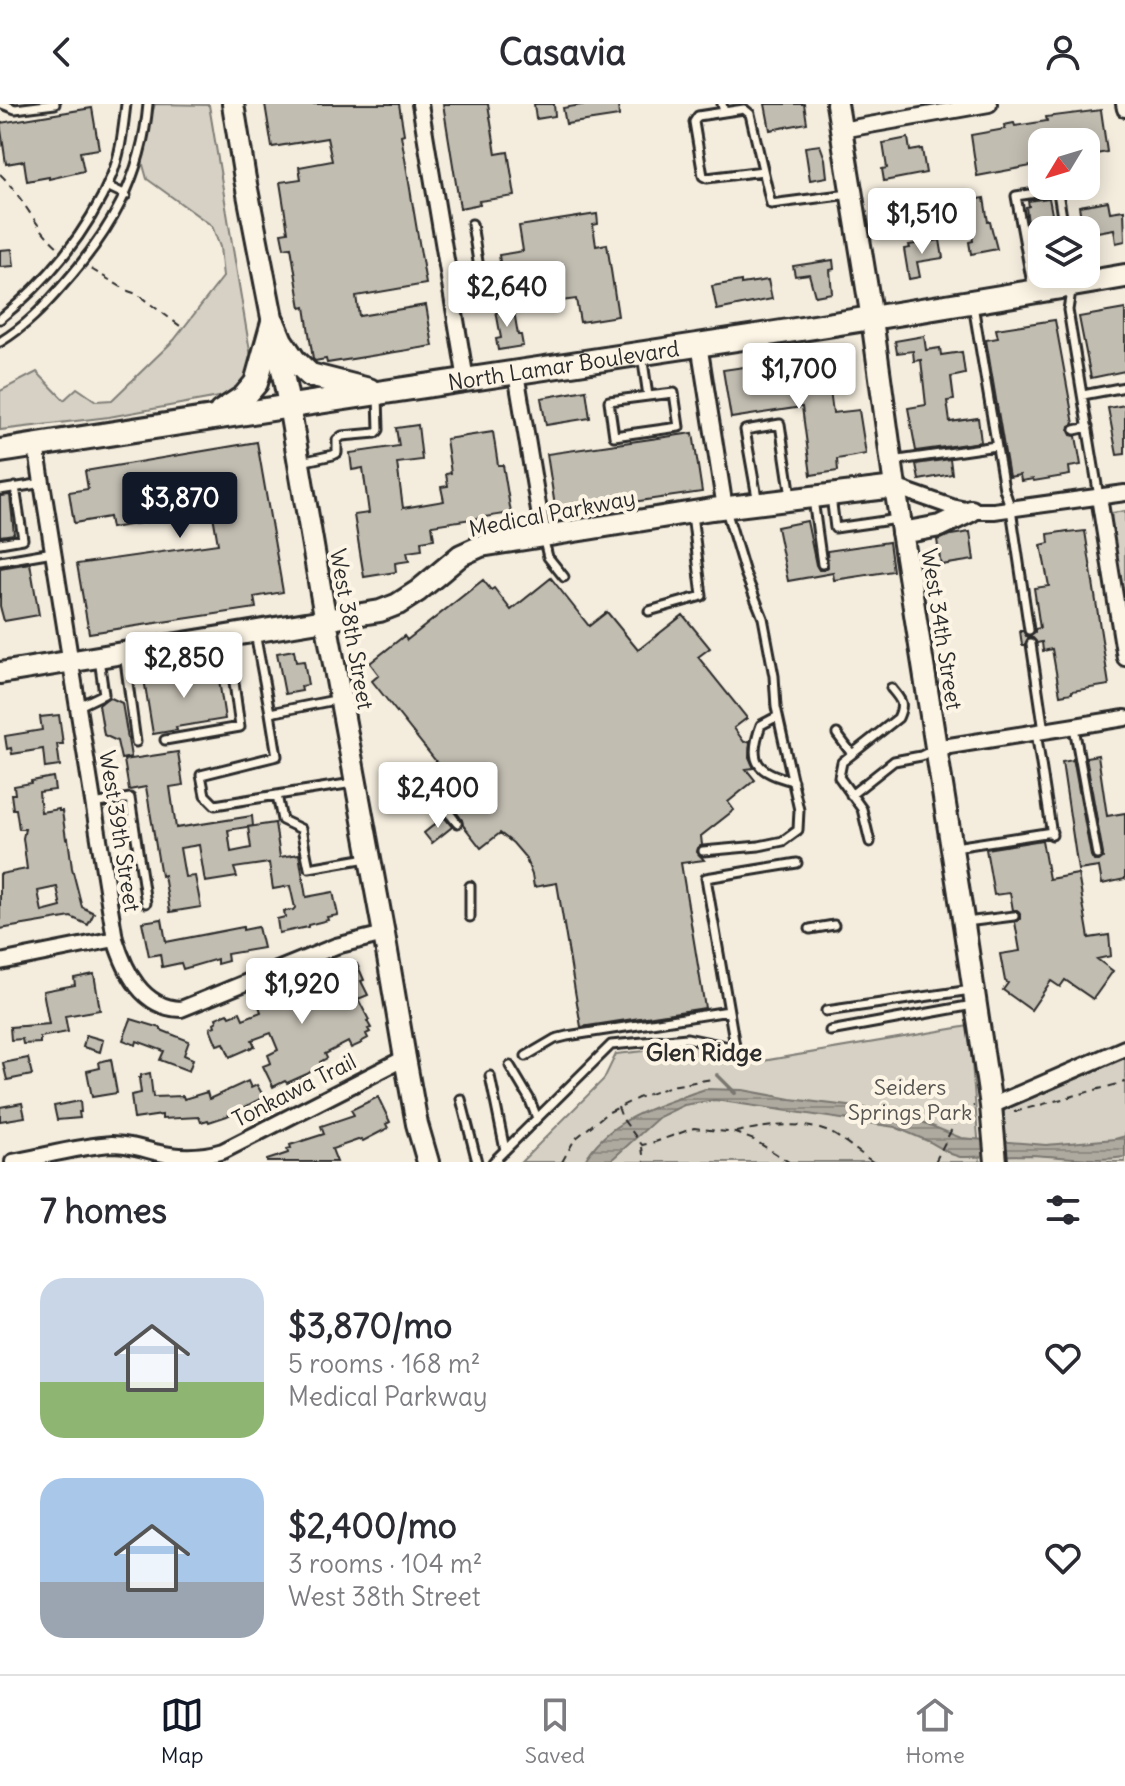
<!DOCTYPE html>
<html lang="en">
<head>
<meta charset="utf-8">
<style>
	body { margin:0; font-family:Delius,sans-serif; background:#f7f7f7; color:#2b2b33; height:100vh; display:flex; flex-direction:column; font-size:30px; white-space:nowrap }
	* { box-sizing:border-box; margin:0 }
	p { font-size:26px; color:#7c7c81 }
	.icon { flex:none; width:44px; height:44px; fill:none; stroke:currentColor; stroke-width:2; stroke-linecap:round; stroke-linejoin:round }
	.map { position:relative; height:1058px; overflow:hidden }
	.details { display:flex; flex-direction:column; background:#fff; flex:1 }
	.details>* { flex:none }
	.needle { width:52px; rotate:232deg }
	.controls { position:absolute; left:1028px; top:24px; display:grid; gap:16px }
	.controls a { display:grid; place-items:center; width:72px; height:72px; border-radius:16px; background:#fff; box-shadow:0 4px 20px #0003; font-size:40px }
	.price { position:absolute; translate:-50% -68px; padding:0 18px; border-radius:8px; background:#fff; color:#222; font-size:26px; line-height:52px; filter:drop-shadow(0 2px 4px #0008) }
	.price::after { content:''; position:absolute; left:50%; top:48px; width:24px; height:18px; margin-left:-12px; background:inherit; clip-path:polygon(0 0,100% 0,50% 100%) }
	.price.active { background:#111827; color:#fff }
	ul { padding:0; list-style:none }
	li { display:flex; align-items:center; gap:24px; height:200px; padding:0 40px }
	li span { display:grid; place-items:center; flex:none; width:224px; height:160px; border-radius:24px; color:#555 }
	li>.icon { margin-inline-start:auto }
	span .icon { width:96px; height:96px; fill:#fffc; stroke-width:1 }
	li b { font-size:34px }
	h2 { display:flex; justify-content:space-between; align-items:center; height:96px; padding:0 40px; font-size:34px }
	header { display:flex; justify-content:space-between; align-items:center; height:104px; padding:0 40px; background:#fff; font-size:36px; font-weight:700 }
	.tab-bar { display:flex; justify-content:space-around; align-items:center; height:112px; border-top:2px solid #e1e1e2; background:#fff; font-size:22px; color:#7c7c81 }
	.tab-bar a { display:grid; justify-items:center; gap:4px }
	.tab-bar .active { color:#111827 }
	.map>svg:first-child { display:block }
</style>
</head>
<body>
<header><svg class="icon" aria-label="back" viewBox="0 0 24 24"><path d="M15 5l-7 7 7 7"/></svg>Casavia<svg class="icon" aria-label="person" viewBox="0 0 24 24"><circle cx="12" cy="8" r="4"/><path d="M4 21q1-7 8-7t8 7"/></svg></header>
<div class="map">
<svg width="1125" height="1058" viewBox="0 0 1125 1058">
	<defs>
		<pattern id="water-rules" width="6" height="5" patternUnits="userSpaceOnUse" patternTransform="scale(2)"><rect width="6" height="5" fill="#afaaa0"/><path d="M0 2.5h6" fill="none" stroke="#8f8b83"/></pattern>
	</defs>
	<rect width="100%" height="100%" fill="#f4edde"/>
	<filter id="ink" filterUnits="userSpaceOnUse"><feTurbulence type="fractalNoise" baseFrequency=".0125" numOctaves="2"/><feDisplacementMap in="SourceGraphic" scale="16" xChannelSelector="R" yChannelSelector="G"/><feConvolveMatrix kernelMatrix="1 2 1 2 8 2 1 2 1" color-interpolation-filters="sRGB"/></filter>
	<g filter="url(#ink)">
		<path fill="#d6d1c4" stroke="#807e78" stroke-width="2" d="M155,0l54,1 43,258c-5,17 -13,25 -28,33l-115,21 -109,13v-39l37,-19 27,28 13,-12 19,13 16,-1 62,-60 49,-63 -3,-30 -8,-21 -65,-47 -7,-25z
			M1125,407v99l-14,-92 1,-5z
			M969,922l11,136h-459l83,-83 12,-25 78,-8 39,8 6,11z
			M1125,954v104h-117l-5,-38 1,-14z"/>
		<path fill="url(#water-rules)" stroke="#7a7771" stroke-width="2" d="M705,985l38,1 48,9 107,13 63,26 85,7 69,-6 10,-3v21c-32,5 -63,-1 -95,-2 -23,0 -47,2 -70,2l-9,-3 -21,-12 -35,-15 -180,-27 -31,5 -25,12 -50,45h-25c25,-45 76,-57 121,-73z"/>
		<g fill="none" stroke-linecap="round" stroke-linejoin="round">
			<path stroke="#7a7771" stroke-width="4" d="M717,971l18,18"/>
		</g>
		<path fill="#c2bdb1" stroke="#2b2b2b" stroke-width="2" fill-rule="evenodd" d="M265,0h134l5,30 -3,1 25,149 -70,12 3,20 67,-11 7,41 -106,17 -1,-4 -11,2 -2,-2 -8,-52 -4,1 -10,-61 -7,1 -3,-15 7,-1 -8,-50 21,-3 -2,-12 33,-6 -5,-23 -55,9z
			M443,0h45l8,50 12,-2 7,44 -36,5 1,3 -20,4z
			M534,0h20l1,12 -19,3z
			M587,0h31l1,12 -53,8 -3,-16z
			M765,0h39l3,19 -37,7z
			M92,4l7,41 -19,3 4,19 -35,8v-2l-22,4 -3,-20 -18,3 -6,-41z
			M1101,6l6,42 -21,4v-14h-44v22l-65,12 -6,-41 34,-6 -1,-4 10,-2 1,3 32,-5 -1,-4z
			M908,34l2,13 12,-2 4,24 -42,8 -2,-12 5,-1 -4,-25z
			M820,41l5,14 2,18 -17,3 -5,-33z
			M984,94l4,24h2l7,27 -26,5 -2,-12 4,-1 -7,-40z
			M1049,94l6,32h-13v27h-6l-5,-35 -3,1 -2,-16 3,-1 -1,-5z
			M1108,97l2,11 14,-2 1,31 -9,2 -2,-14 -28,5v-4h-3l-4,-24z
			M597,110l1,10 -5,1 3,21 11,-2 11,72 -38,6 -4,-23 -23,3 -1,-11 -23,3 -2,-14 -24,4 -4,-29 24,-4 -4,-25z
			M940,136l3,18 -26,4 3,15 -11,2 -5,-30 6,-1 -1,-3z
			M12,145l2,17 -14,1v-17z
			M833,156l1,9 -4,1 2,23 -17,3 -6,-22 -14,2 -2,-10z
			M768,176l4,19 -55,11 -5,-24 29,-5v3z
			M506,199l2,9 6,-1 4,24h3l2,11 -25,4 -2,-11 5,-1 -6,-33z
			M1125,205v62l-34,7 -12,-61z
			M1055,216l19,104 -4,2 -1,5 2,4 5,1 5,29 -12,2 1,8 -36,6 -1,-2 -12,2 -1,-6 -11,2 -23,-137 12,-2 -2,-9z
			M924,232l2,14 14,-2 1,7 21,-3 3,22 -14,3 3,23 -7,1 3,21 28,-4 3,24 -65,9 -8,-43 18,-3 -5,-45 -7,1 -1,-10 -16,2 -2,-12z
			M765,260l1,7 21,-3 2,13 39,-6 5,38 26,-3 7,44 -29,5 1,12 -27,4 -9,-68 -71,11 -8,-48z
			M586,286l4,28 -44,7 -5,-27z
			M1125,301v49l-8,1 -9,-47z
			M418,321l4,35 -25,3 6,45 41,-7 -3,-14 7,-1 -2,-12 5,-1 -5,-34 47,-7 5,33h5l8,48 -79,12 2,14 -13,2 1,9 -15,2 2,9 -14,2 1,9 -32,5 -10,-62 15,-2 -6,-45 -11,2 -2,-17 49,-7 -3,-18z
			M693,329l9,59 -146,21 -9,-59z
			M257,338l26,150 -29,5 2,11 -167,25 -12,-69 141,-20 -8,-46 -47,8 2,13 -54,9 -2,-11 -35,6 -5,-31 19,-3 -3,-18z
			M950,355l2,15 -33,6 -3,-16z
			M10,391l4,39 -14,2v-40z
			M807,417l9,44 3,5h5l4,-3 -1,-16 62,-9 4,29 -59,9 -1,-7 -45,8 -11,-54z
			M1068,427v2l17,-2 24,154 -37,6v2l-12,2 -8,-46 -9,2 -1,-9 -5,1 -4,-5h-5l-3,7h-3l-2,-14h3l3,5h5l4,-3v-4l5,-1 -6,-40 15,-2 -8,-41 8,-2 -1,-9z
			M970,428l4,28 -33,5 -4,-25 14,-5z
			M30,459l9,52 -35,6 -4,-15v-38z
			M551,474l38,48 18,-14 31,38 45,-35 27,33 -12,9 49,61 -13,10 10,14 6,-1 -1,16 5,11 -8,1 9,11 -27,22 6,8 -33,26 1,9 -4,3 -1,4 7,8 -23,3 24,145 -124,19 -24,-144 -23,4 -2,-12 -7,-18 -12,-14 -13,-10 -19,15 -18,-23 -1,-5 -8,-11 16,-13 -16,-20 -4,3 -78,-98 7,-6 -9,-12 34,-27 3,4 76,-60 8,10 3,-2 17,22z
			M294,546l2,12 8,-1 4,24 -7,1 1,5 -17,3 -8,-41z
			M217,563l8,52 -49,8 1,3 -24,4 -9,-55z
			M109,593l13,6 9,54 -10,2 -4,-18 -13,-6 -5,-30z
			M59,611l4,29h-6l3,22 -15,2 -2,-19 -31,5 -1,-6 -4,1 -2,-13 37,-6 -2,-13z
			M178,648l5,33 -13,2 6,41 76,-12 1,10 -25,4 3,22 20,-4 -3,-21 27,-4 5,34 19,-3 7,43 27,-5 5,23 -11,2 1,3 -20,5v2l-29,6 -2,-14 8,-2 -1,-6 9,-1 2,-2 -5,-22 -17,3 -4,-26 -35,5 3,9 -32,5 -6,-37 -19,3 5,29 10,-1 6,31 -31,5 -6,-37 -3,1 -15,-89 -17,3 -5,-30z
			M1098,651l9,61 18,-3v66l-23,5 -3,-17 -21,3 -16,-108 11,-2v-2l18,98 3,5h5l4,-3v-4l-17,-97z
			M53,673l2,13 -16,2 2,20 18,-3v2h3l4,28 2,-1 4,30 10,39 12,6 -6,12 -17,-8 -71,12v-55l27,-5 -4,-31 2,-9h-6l-3,-20h-3l-2,-15h4l-1,-8 17,-3v-2zM57,783l4,20 -19,5 -4,-21z
			M444,713l8,10 -20,16 -8,-10z
			M1042,736l7,39 29,-5 11,64 20,-3 2,21 -14,3 16,12 -20,28 -28,-19 -5,7 -9,-6 -20,29 -28,-20 5,-7 -3,-2 -5,-27 20,-3 -5,-29 5,-3v-5l-3,-4h-4l-3,-17 -16,2 -8,-46z
			M162,815l4,23 77,-15v3l15,-3 5,21 -36,6 1,7 -11,3v-5l-34,10 -2,-6 -19,4 -2,-13 -11,2 -7,-34z
			M357,860l7,16 -3,1 7,14 -10,4 11,21 -2,1 4,7 -3,1 2,3 -4,2 2,4 -7,4 1,1 -11,5 -3,-6 -23,12 2,4 -7,4 1,3 -14,9 -20,9 -2,-2 -12,6 -10,-21 8,-3 -3,-8 10,-5 -7,-17 -19,7 3,6 -25,11 -6,-14 -7,2 -7,-17 5,-2 -1,-3 3,-2 -1,-3 12,-5 2,3 10,-4 3,7 18,-7 -2,-6 7,-3 -1,-4 12,-5 5,13 18,-8 -5,-11 11,-4 2,4 20,-7 3,-3 -2,-6 11,-5 1,2z
			M94,870l6,36 -35,6 3,16 -28,5v6l-17,1 -1,-5 -11,1 -1,-13 39,-3 -6,-33 32,-6 -1,-7z
			M131,915l30,9v2l28,11 -5,14 9,4 -4,12 -29,-11 4,-9 -27,-10 -1,4 -13,-5z
			M86,931l17,5 -3,12 -17,-5z
			M28,954l4,17 -25,5 -4,-17z
			M111,955l6,34 -25,4 -5,-26 13,-3 -1,-6z
			M150,969l3,24 30,-1 1,3 23,-7 2,7 39,-18 3,7 6,-3 7,12 -37,19 -18,6 -1,-2 -7,2 -2,-5 -37,2v-4l-28,4 -3,-24 10,-2 -2,-15h2v-3z
			M378,993l12,25 -4,2 2,4 -25,13 -2,-2 -29,10 5,13h-70v-2l21,-7 -1,-4 4,-1 -1,-3 34,-11 -3,-8 33,-11 -3,-5z
			M80,997l1,11h-2l1,6 -23,2 -3,-14z
			M22,999l3,14 -25,4v-14z"/>
		<g fill="none" stroke-linecap="round" stroke-linejoin="round">
			<defs>
				<path id="lane" d="M2,0l13,5 40,-5
					M722,0l2,8 20,-3 6,5 21,90 78,-10
					M724,8l-26,4 -4,6 9,54 4,2 56,-7
					M107,82l19,9
					M1071,170l1,11 -4,25 31,187
					M1033,185l-17,-93 40,-6 2,2 6,38
					M452,189l30,-6 -10,-63
					M973,201l31,184 7,20 18,121
					M0,215c46,-37 88,-86 111,-142 10,-23 12,-48 15,-73
					M0,238c26,-16 43,-34 63,-57 48,-54 79,-108 85,-181
					M642,251l6,41 -39,5 5,35 65,-9 -5,-34 -26,3
					M1083,291l42,-8
					M1075,326l13,-3
					M892,357l104,-15
					M301,358l32,-7 4,-2v-13l5,-4 34,-3 3,-3 -1,-34
					M0,386l43,-7
					M831,392l4,32 63,-9
					M813,395l9,65
					M758,399l-13,-73 35,-6 11,73
					M543,433l5,20 16,20
					M0,439l23,-4 -8,-52
					M0,457l53,-9
					M649,507l53,-15 -10,-82
					M255,529l15,80
					M1031,540l13,87
					M124,549l12,89
					M340,595l-70,14 7,43 -76,19 4,20 10,10 62,-10 5,25 19,9 8,39 58,-10
					M79,602l25,-12 -5,-35
					M778,612l-17,9c-14,37 -4,47 32,56
					M1074,623l23,128
					M1036,628l16,103
					M837,630l15,20
					M165,636l75,-13 -12,-89
					M277,691l76,-12
					M851,691l43,-34 27,-5 14,-7
					M93,700l37,-6 16,105
					M449,709l8,10
					M870,738l-8,-33 -23,-32 3,-15 56,-44c7,-15 3,-18 -7,-30
					M955,743l97,-15
					M703,747l56,-5 24,-5 15,-11 1,-20 -23,-103 -2,-31 -11,-58 -18,-45 -19,-63
					M470,782v31
					M966,818l48,-6
					M810,825l24,-4
					M826,907l145,-21
					M830,927l143,-26
					M526,952l29,-17 12,-3 162,-25
					M510,962l19,32 8,20
					M490,972l15,74
					M461,995l16,63
					M493,1058l118,-117 76,-7 43,9 5,-1 -29,-168 91,-15"/>
				<path id="street" d="M420,0l46,276
					M1124,0l1,5
					M841,26l148,-26
					M699,240l26,164
					M516,269l27,162
					M36,341l79,494c10,32 27,69 66,70l155,-63 48,-12
					M895,383l57,20 19,4h23l131,-18
					M1099,393l26,161
					M937,644l188,-30
					M0,858l115,-23
					M991,1002l134,-58
					M13,1058c32,-6 67,-16 99,-18 15,0 29,4 43,8 24,6 45,6 68,-1l182,-93"/>
				<path id="secondary" d="M233,0l12,75 44,226 33,194 62,335 21,124 12,66 11,38
					M837,0l35,215 23,168 69,438 27,181 5,56
					M902,429l38,-7 31,-15
					M0,569l380,-62 18,-7 20,-13 43,-36 20,-9 231,-37 183,-22"/>
				<g id="primary">
					<path d="M273,218l8,19 13,19 16,15 59,15"/>
					<path d="M221,308l23,-15 12,-14 17,-61"/>
					<path id="s1" d="M0,347c375,-60 751,-110 1125,-175"/>
				</g>
			</defs>
			<use href="#lane" stroke="#2b2b2b" stroke-width="13"/>
			<use href="#street" stroke="#2b2b2b" stroke-width="20"/>
			<use href="#secondary" stroke="#2b2b2b" stroke-width="26"/>
			<use href="#primary" stroke="#2b2b2b" stroke-width="28"/>
			<path stroke="#2b2b2b" stroke-width="2" stroke-dasharray="8 6" stroke-linecap="butt" d="M0,70c23,22 34,53 59,74
				M91,165l37,22 9,3 43,32
				M618,1003l4,11 20,27 13,-3 39,-14 41,5 19,7 35,22
				M1014,1008l111,-30
				M736,1028c29,-6 66,-12 95,1 15,8 28,20 42,29
				M642,1043l2,15
				M562,1058l13,-23 32,-26 31,-15 33,-12 41,-7
				M935,1058l25,-49 5,-5 9,-2"/>
			<use href="#lane" stroke="#fcf5e5" stroke-width="7"/>
			<use href="#street" stroke="#fcf5e5" stroke-width="14"/>
			<use href="#secondary" stroke="#fcf5e5" stroke-width="20"/>
			<use href="#primary" stroke="#fcf5e5" stroke-width="22"/>
		</g>
	</g>
	<g text-anchor="middle" stroke-width="8" stroke-linejoin="round" paint-order="stroke">
		<g font-size="22" fill="#2b2b2b" stroke="#fcf5e5">
			<text dy="8" stroke="none"><textPath href="#s1" startOffset="570">North Lamar Boulevard</textPath></text>
			<text transform="translate(552 409) rotate(-11)" y="8">Medical Parkway</text>
			<text transform="translate(352 525) rotate(80)" y="8">West 38th Street</text>
			<text transform="translate(942 525) rotate(81)" y="8">West 34th Street</text>
			<text transform="translate(120 727) rotate(81)" y="8">West 39th Street</text>
			<text transform="translate(294 986) rotate(-27)" y="8">Tonkawa Trail</text>
		</g>
		<g font-size="22" fill="#565451" stroke="#fcf5e5">
			<text x="910" y="991">Seiders<tspan x="910" dy="25">Springs Park</tspan></text>
		</g>
		<g font-size="24" font-weight="bold" fill="#2b2b2b" stroke="#fcf5e5">
			<text x="704" y="957">Glen Ridge</text>
		</g>
	</g>
</svg>
<div class="controls">
<a><svg class="needle" viewBox="-14 -14 28 28"><path d="M0-13l5 13h-10z" fill="#e53935"/><path d="M0 13l5-13h-10z" fill="#7c7c81"/></svg></a>
<a><svg class="icon" aria-label="layers" viewBox="0 0 24 24"><path d="M12 4l9 5-9 5-9-5zM3 14l9 5 9-5"/></svg></a>
</div>
<b class="price" style="left:922px;top:152px">$1,510</b>
<b class="price" style="left:507px;top:225px">$2,640</b>
<b class="price" style="left:799px;top:307px">$1,700</b>
<b class="price active" style="left:180px;top:436px">$3,870</b>
<b class="price" style="left:184px;top:596px">$2,850</b>
<b class="price" style="left:438px;top:726px">$2,400</b>
<b class="price" style="left:302px;top:922px">$1,920</b>
</div>
<section class="details">
<h2>7 homes<svg class="icon" aria-label="filters" viewBox="0 0 24 24"><path d="M4 7h16M4 17h16"/><circle cx="9" cy="7" r="2"/><circle cx="15" cy="17" r="2"/></svg></h2>
<ul>
<li><span style="background:linear-gradient(#c9d6e8 65%,#8fb573 0)"><svg class="icon" aria-label="home" viewBox="0 0 24 24"><path d="M3 11l9-7 9 7M6 9v11h12V9"/></svg></span><div><b>$3,870/mo</b><p>5 rooms · 168 m²</p><p>Medical Parkway</p></div><svg class="icon" aria-label="heart" viewBox="0 0 24 24"><path d="M12 20l-8-8c-3-5 5-10 8-4 3-6 11-1 8 4z"/></svg></li>
<li><span style="background:linear-gradient(#a9c7e8 65%,#9aa5b1 0)"><svg class="icon" aria-label="home" viewBox="0 0 24 24"><path d="M3 11l9-7 9 7M6 9v11h12V9"/></svg></span><div><b>$2,400/mo</b><p>3 rooms · 104 m²</p><p>West 38th Street</p></div><svg class="icon" aria-label="heart" viewBox="0 0 24 24"><path d="M12 20l-8-8c-3-5 5-10 8-4 3-6 11-1 8 4z"/></svg></li>
</ul>
</section>
<nav class="tab-bar">
<a class="active"><svg class="icon" aria-label="map" viewBox="0 0 24 24"><path d="M3 6l6-2 6 2 6-2v14l-6 2-6-2-6 2zM9 4v14M15 6v14"/></svg>Map</a>
<a><svg class="icon" aria-label="saved" viewBox="0 0 24 24"><path d="M7 4h10v16l-5-4-5 4z"/></svg>Saved</a>
<a><svg class="icon" aria-label="home" viewBox="0 0 24 24"><path d="M3 11l9-7 9 7M6 9v11h12V9"/></svg>Home</a>
</nav>
</body>
</html>
